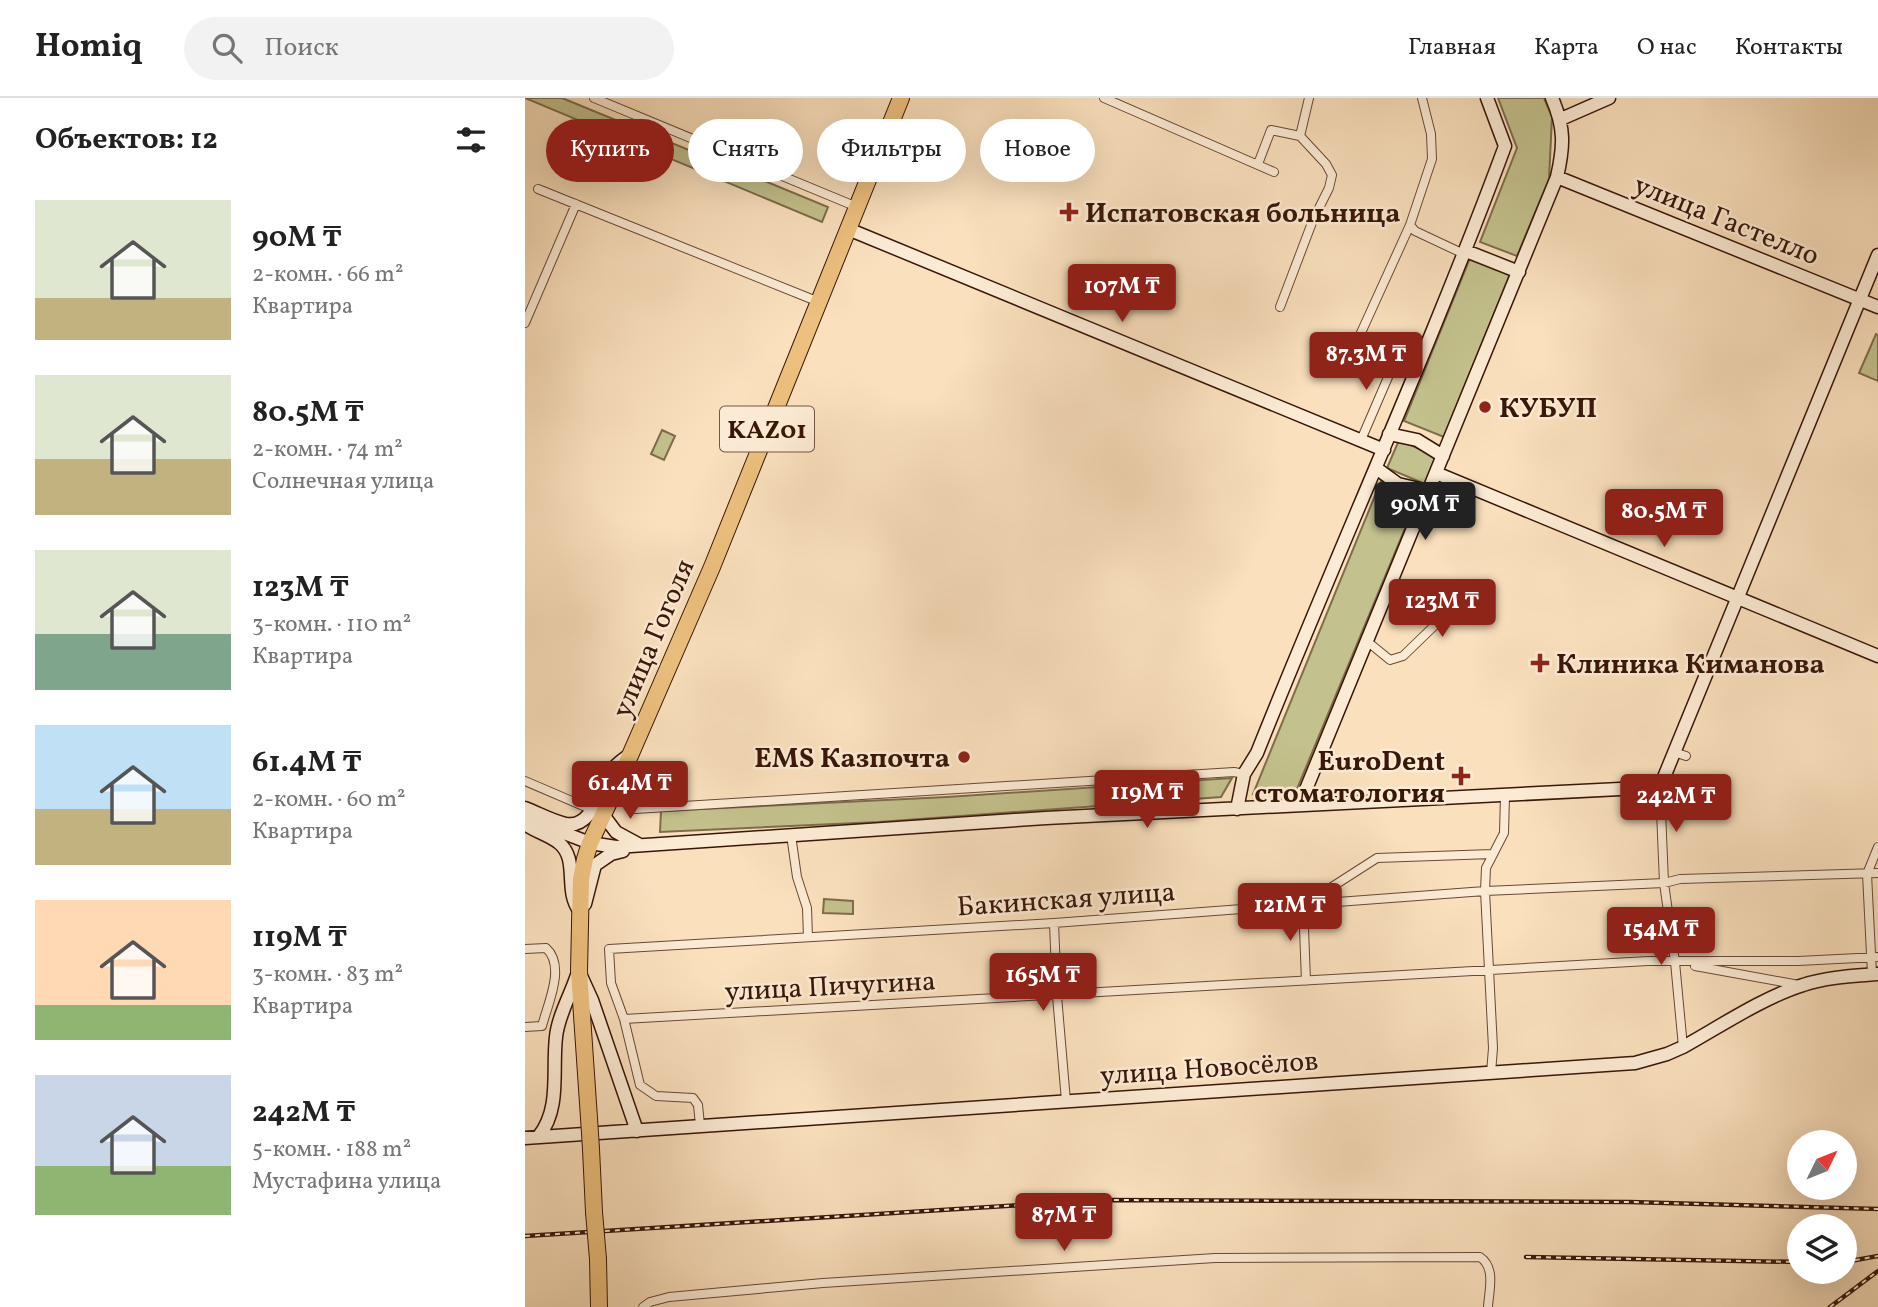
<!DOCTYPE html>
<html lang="ru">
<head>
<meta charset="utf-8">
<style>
	body { margin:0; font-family:Vollkorn,serif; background:#f2f2f2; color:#222; height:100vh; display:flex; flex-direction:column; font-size:26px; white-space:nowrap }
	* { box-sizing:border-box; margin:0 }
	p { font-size:23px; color:#767676 }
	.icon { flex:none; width:38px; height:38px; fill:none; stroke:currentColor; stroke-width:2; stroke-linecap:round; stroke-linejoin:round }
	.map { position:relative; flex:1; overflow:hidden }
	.details { display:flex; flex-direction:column; background:#fff; width:525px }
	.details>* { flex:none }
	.guide { position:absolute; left:21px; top:21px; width:665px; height:63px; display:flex; gap:14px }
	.needle { width:46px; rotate:47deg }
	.controls { position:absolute; left:1262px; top:1032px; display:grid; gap:14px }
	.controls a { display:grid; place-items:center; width:70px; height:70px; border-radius:50%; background:#fff; box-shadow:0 7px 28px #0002; font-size:35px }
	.price { position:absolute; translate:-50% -60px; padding:0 16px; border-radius:7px; background:#8f2418; color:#fff; font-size:23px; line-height:46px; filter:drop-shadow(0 2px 4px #0008) }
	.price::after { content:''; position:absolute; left:50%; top:42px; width:21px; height:16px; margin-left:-10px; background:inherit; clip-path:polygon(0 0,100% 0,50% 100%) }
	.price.current { background:#222; color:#fff }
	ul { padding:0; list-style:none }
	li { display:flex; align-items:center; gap:21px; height:175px; padding:0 35px }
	li span { display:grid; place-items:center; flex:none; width:196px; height:140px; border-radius:0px; color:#555 }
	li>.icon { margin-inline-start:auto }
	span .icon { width:84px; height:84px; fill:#fffc; stroke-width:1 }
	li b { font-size:30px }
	h2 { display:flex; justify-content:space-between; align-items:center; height:84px; padding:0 35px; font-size:30px }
	.tag { padding:0 24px; border-radius:32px; background:#fff; box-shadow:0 7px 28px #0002; font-size:24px; line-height:63px }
	.tag.current { background:#8f2418; color:#fff }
	header { display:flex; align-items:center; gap:42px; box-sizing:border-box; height:98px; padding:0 35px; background:#fff; border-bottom:2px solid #e0e0e0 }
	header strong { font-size:33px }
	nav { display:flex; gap:38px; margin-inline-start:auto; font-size:24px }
	.search { width:490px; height:63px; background:#f2f2f2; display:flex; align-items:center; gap:18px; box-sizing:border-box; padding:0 24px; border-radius:38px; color:#767676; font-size:26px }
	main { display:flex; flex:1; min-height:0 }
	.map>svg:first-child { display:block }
</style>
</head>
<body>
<header>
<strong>Homiq</strong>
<div class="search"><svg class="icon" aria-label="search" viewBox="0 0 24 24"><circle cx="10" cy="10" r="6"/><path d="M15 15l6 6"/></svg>Поиск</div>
<nav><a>Главная</a><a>Карта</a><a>О нас</a><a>Контакты</a></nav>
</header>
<main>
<section class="details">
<h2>Объектов: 12<svg class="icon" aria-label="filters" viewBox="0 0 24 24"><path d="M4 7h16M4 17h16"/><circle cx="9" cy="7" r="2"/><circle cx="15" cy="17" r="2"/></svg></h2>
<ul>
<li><span style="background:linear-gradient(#dfe7d0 70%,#c2b280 0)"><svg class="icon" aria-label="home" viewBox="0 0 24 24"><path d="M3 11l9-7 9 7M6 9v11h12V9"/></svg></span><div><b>90M ₸</b><p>2-комн. · 66 m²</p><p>Квартира</p></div></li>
<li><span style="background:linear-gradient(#dfe7d0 60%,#c2b280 0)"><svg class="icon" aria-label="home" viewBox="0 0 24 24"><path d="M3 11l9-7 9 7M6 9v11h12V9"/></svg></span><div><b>80.5M ₸</b><p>2-комн. · 74 m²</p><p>Солнечная улица</p></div></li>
<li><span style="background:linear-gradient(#dfe7d0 60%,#7fa58c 0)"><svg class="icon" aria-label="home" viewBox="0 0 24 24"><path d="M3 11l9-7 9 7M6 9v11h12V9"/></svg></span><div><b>123M ₸</b><p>3-комн. · 110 m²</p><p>Квартира</p></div></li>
<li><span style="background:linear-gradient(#bfe0f5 60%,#c2b280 0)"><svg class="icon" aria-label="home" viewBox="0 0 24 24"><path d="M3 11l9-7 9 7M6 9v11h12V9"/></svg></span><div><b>61.4M ₸</b><p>2-комн. · 60 m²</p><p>Квартира</p></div></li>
<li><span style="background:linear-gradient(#ffd9b3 75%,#8fb573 0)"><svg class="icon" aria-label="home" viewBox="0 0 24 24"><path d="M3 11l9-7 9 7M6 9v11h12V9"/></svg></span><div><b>119M ₸</b><p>3-комн. · 83 m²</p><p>Квартира</p></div></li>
<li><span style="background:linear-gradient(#c9d6e8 65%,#8fb573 0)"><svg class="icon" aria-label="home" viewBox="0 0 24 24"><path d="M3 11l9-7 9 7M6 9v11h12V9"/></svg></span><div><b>242M ₸</b><p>5-комн. · 188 m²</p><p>Мустафина улица</p></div></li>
</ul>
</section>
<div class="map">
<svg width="1353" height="1209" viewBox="0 0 1353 1209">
	<rect width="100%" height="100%" fill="#fae0bd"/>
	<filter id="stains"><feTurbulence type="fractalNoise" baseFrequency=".00286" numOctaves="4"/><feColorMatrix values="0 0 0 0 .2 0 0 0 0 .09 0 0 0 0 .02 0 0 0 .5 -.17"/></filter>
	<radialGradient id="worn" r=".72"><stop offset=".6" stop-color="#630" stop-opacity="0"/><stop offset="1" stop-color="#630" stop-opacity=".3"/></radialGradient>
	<path fill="#c3c18d" stroke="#7e6c4b" stroke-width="2" d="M0,0h37l266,109 -6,15z
		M973,0h46l8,19 -3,62 -32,77 -37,-14 37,-94z
		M945,160l40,16 -66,163 -40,-16z
		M1351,236l2,1v46l-19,-8z
		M137,332l13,6 -11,24 -13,-6z
		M874,342l37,16 -11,28 -38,-16z
		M856,383l37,16 -121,292 -44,5z
		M707,680l-11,19 -342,25 -219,10 1,-21 286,-14z
		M299,801l29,2v13l-30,-1z"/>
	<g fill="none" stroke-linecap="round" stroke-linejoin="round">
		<defs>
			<path id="street" d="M69,0l263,109
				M579,0l170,74
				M897,0l9,36 1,25 -22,66 5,6 49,23
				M733,66l13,-34 29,6 9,-38
				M13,91l281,113
				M885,127l-50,110 6,7 53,21
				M755,209l33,-87 16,-32 3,-13 -6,-11 -26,-28
				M0,225l51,-119
				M836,342l37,-86
				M843,544l22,18 13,-4 57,-55
				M1149,654l12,4
				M98,680l3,22 9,9 599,-37 10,2
				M0,683l70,30
				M1135,689l4,96 11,79 8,85
				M266,737l6,42 10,31 1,29
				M785,803l67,-43 115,-4
				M778,805l3,78
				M529,825l3,73 9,105
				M0,851l21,-1c20,18 2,55 -4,78l-17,1
				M1170,868l104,19
				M1347,876l-5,-100 11,-27
				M99,921l1024,-58h150l80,-4
				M966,975l2,-25 -8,-157 1,-23 18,-35 1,-37
				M175,1027l-2,-20 -5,-7 -37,-2 -16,-11 -16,-66 -13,-36 -2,-34 445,-26 431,-32 179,-8 16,-4 198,-6
				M118,1209l7,-5 19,-5 154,-14 392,-25 265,-1c16,11 9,33 8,50"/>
			<path id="secondary" d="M1036,21l48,-21
				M1032,79l321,130
				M323,131l536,221
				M941,153l53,21
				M864,336l28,6 26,16
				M851,370l22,16 30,7
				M911,375l442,183
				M775,706l257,-627c7,-31 8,-49 -5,-79
				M0,710c13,5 27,13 41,16 27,5 35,-38 46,-54 4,-6 12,-11 17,-15
				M712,711l7,-35 13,-21c81,-203 172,-402 248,-607l-18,-48
				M79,718l12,16 24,13
				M0,720l65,25 26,4 430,-29 614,-31 218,-532
				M0,726c11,8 24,11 34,19 20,16 5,47 20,67
				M60,806l10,-39 16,-11 12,-3
				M57,880l10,22 45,131
				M14,1038c22,-28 13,-65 17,-99 2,-21 15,-43 21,-62
				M0,1040l1110,-75 32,-9 16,-7c36,-20 81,-50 120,-62 24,-8 50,-9 75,-11"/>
			<path id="highway" d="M64,1020l-10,-147 2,-92 4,-20 5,-16 32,-69 90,-207 189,-469
				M66,1051l3,63
				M73,1161l1,48"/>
		</defs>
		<use href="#street" stroke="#684836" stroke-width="10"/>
		<use href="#secondary" stroke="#381609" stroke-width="15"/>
		<use href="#highway" stroke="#381609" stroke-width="18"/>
		<use href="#street" stroke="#fcebd4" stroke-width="8"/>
		<use href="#secondary" stroke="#fcebd4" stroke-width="12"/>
		<use href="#highway" stroke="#edc07e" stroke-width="16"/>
		<defs>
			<path id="rail" d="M0,1138l576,-36 529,2 248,7
				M1001,1159l273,5
				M1320,1164l33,-6
				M1305,1209l48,-36"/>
		</defs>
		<use href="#rail" stroke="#381609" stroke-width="4.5"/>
		<use href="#rail" stroke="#fcebd4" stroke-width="2" stroke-dasharray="5" stroke-linecap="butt"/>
		<defs>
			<path id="highway-bridge" d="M64,1020l2,31
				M69,1114l4,47"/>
		</defs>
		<use href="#highway-bridge" stroke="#381609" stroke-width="18" stroke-linecap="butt"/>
		<use href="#highway-bridge" stroke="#edc07e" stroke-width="16"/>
	</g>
	<g fill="#8f2418" stroke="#fcebd4" stroke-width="2.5">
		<path d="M540.5 103.5h7v7h7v7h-7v7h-7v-7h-7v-7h7z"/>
		<circle cx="960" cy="309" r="7"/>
		<path d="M1011.5 554.5h7v7h7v7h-7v7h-7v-7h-7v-7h7z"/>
		<circle cx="439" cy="659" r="7"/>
		<path d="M932.5 667.5h7v7h7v7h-7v7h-7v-7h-7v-7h7z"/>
	</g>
	<g text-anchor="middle" stroke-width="5" stroke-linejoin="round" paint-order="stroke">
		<rect fill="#fcebd4" stroke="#735646" stroke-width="2" x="195" y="308.5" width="94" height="45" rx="5"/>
		<g font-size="26" font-weight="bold" fill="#381609">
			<text x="242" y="340">KАZ01</text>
		</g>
		<g font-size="28" font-weight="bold" fill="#381609" stroke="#fcebd4" text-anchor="start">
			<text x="560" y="124">Испатовская больница</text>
			<text x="974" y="319">КУБУП</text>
			<text x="1031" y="575">Клиника Киманова</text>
			<text x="425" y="669" text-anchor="end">EMS Казпочта</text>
			<text x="920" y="672" text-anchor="end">EuroDent<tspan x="920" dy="32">стоматология</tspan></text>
		</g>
		<g font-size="28" fill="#381609" stroke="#fcebd4">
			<text transform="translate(1202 121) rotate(22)" y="10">улица Гастелло</text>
			<text transform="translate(127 540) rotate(-67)" y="10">улица Гоголя</text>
			<text transform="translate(541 800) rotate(-4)" y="10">Бакинская улица</text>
			<text transform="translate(305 887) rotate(-3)" y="10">улица Пичугина</text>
			<text transform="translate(684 969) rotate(-4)" y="10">улица Новосёлов</text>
		</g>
	</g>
	<rect width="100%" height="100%" filter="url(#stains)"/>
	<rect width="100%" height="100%" fill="url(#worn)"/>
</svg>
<div class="controls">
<a><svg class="needle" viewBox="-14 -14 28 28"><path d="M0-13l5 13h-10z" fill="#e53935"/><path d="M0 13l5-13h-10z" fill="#767676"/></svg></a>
<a><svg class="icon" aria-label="layers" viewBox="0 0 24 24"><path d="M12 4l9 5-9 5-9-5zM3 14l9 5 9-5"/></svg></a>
</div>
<b class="price" style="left:597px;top:226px">107M ₸</b>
<b class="price" style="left:841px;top:294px">87.3M ₸</b>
<b class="price current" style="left:900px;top:444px">90M ₸</b>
<b class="price" style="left:1139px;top:451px">80.5M ₸</b>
<b class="price" style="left:917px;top:541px">123M ₸</b>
<b class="price" style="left:105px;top:723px">61.4M ₸</b>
<b class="price" style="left:622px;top:732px">119M ₸</b>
<b class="price" style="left:1151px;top:736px">242M ₸</b>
<b class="price" style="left:765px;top:845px">121M ₸</b>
<b class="price" style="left:1136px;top:869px">154M ₸</b>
<b class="price" style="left:518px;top:915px">165M ₸</b>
<b class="price" style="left:539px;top:1155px">87M ₸</b>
<div class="guide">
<a class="tag current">Купить</a>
<a class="tag">Снять</a>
<a class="tag">Фильтры</a>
<a class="tag">Новое</a>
</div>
</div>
</main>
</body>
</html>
